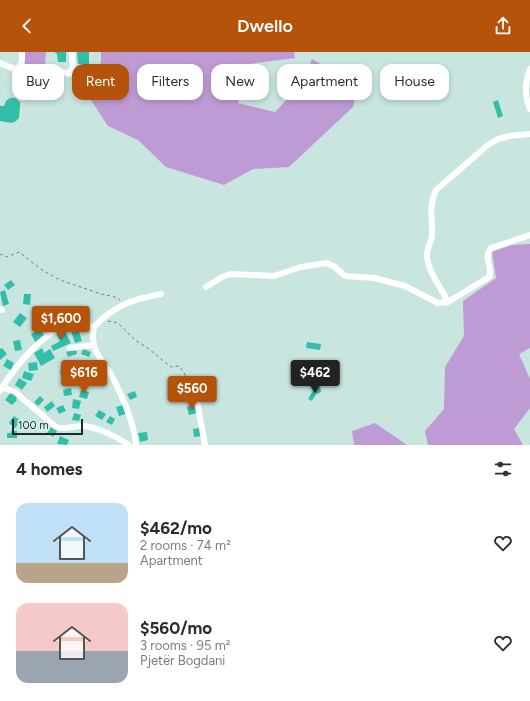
<!DOCTYPE html>
<html lang="en">
<head>
<meta charset="utf-8">
<style>
	body { margin:0; font-family:Figtree,sans-serif; background:#f2f2f3; color:#2b2b33; height:100vh; display:flex; flex-direction:column; font-size:15px; white-space:nowrap }
	* { box-sizing:border-box; margin:0 }
	p { font-size:13px; color:#7c7c81 }
	.icon { flex:none; width:22px; height:22px; fill:none; stroke:currentColor; stroke-width:2; stroke-linecap:round; stroke-linejoin:round }
	.map { position:relative; height:393px; overflow:hidden }
	.side { display:flex; flex-direction:column; background:#fff; flex:1 }
	.side>* { flex:none }
	.top-card { position:absolute; left:12px; top:12px; width:506px; height:36px; display:flex; gap:8px }
	.scale { position:absolute; left:12px; bottom:10px; width:71px; box-sizing:border-box; padding-left:4px; border:2px solid #1e2927; border-top:0; font-size:11px; line-height:14px; white-space:nowrap; color:#1e2927; -webkit-text-stroke:3px #d5f3ec; paint-order:stroke }
	.price { position:absolute; translate:-50% -34px; padding:0 9px; border-radius:4px; background:#b45309; color:#fff; font-size:13px; line-height:26px; filter:drop-shadow(0 1px 2px #0008) }
	.price::after { content:''; position:absolute; left:50%; top:24px; width:12px; height:9px; margin-left:-6px; background:inherit; clip-path:polygon(0 0,100% 0,50% 100%) }
	.price.current { background:#222; color:#fff }
	ul { padding:0; list-style:none }
	li { display:flex; align-items:center; gap:12px; height:100px; padding:0 16px }
	li span { display:grid; place-items:center; flex:none; width:112px; height:80px; border-radius:12px; color:#555 }
	li>.icon { margin-inline-start:auto }
	span .icon { width:48px; height:48px; fill:#fffc; stroke-width:1 }
	li b { font-size:17px }
	h2 { display:flex; justify-content:space-between; align-items:center; height:48px; padding:0 16px; font-size:17px }
	.tag { padding:0 14px; border-radius:12px; background:#fff; box-shadow:0 2px 6px #0003; font-size:14px; line-height:36px }
	.tag.current { background:#b45309; color:#fff }
	header { display:flex; justify-content:space-between; align-items:center; height:52px; padding:0 16px; background:#b45309; color:#fff; font-size:18px; font-weight:600 }
	.map>svg:first-child { display:block }
</style>
</head>
<body>
<header><svg class="icon" aria-label="back" viewBox="0 0 24 24"><path d="M15 5l-7 7 7 7"/></svg>Dwello<svg class="icon" aria-label="share" viewBox="0 0 24 24"><path d="M12 15V3M7 8l5-5 5 5M5 13v7h14v-7"/></svg></header>
<div class="map">
<svg width="530" height="393" viewBox="0 0 530 393">
	<rect width="100%" height="100%" fill="#c8e5df"/>
	<path fill="#be9bd4" d="M25,0h21l-2,24 -11,7 -9,-5z
		M101,0h193l1,6 -46,6 -11,39 37,9 29,-31 8,-22 46,27 -5,21 -64,60 -36,2 -29,16 -58,-18 -28,-27 -30,-14 -21,-32 14,-32z
		M530,192v104l-11,6 11,25v29l-16,21 9,16h-95l-3,-14 19,-22 1,-42 19,-31 -1,-35 33,-23 -4,-26 20,-7z
		M375,371l32,22h-53l-2,-14z"/>
	<path fill="#33beaa" d="M54,0h12v10h-8l-1,-8z
		M77,0h12v12h-11z
		M10,46h5l5,4v4l-1,12 -3,3 -4,2 -12,-2v-15h4l2,-5z
		M498,48l5,16 -5,2 -5,-16z
		M11,228l4,5 -7,5 -4,-5z
		M5,238l4,14 -6,2 -3,-14z
		M24,242h7l-1,11 -7,-1z
		M53,259l5,8 -8,5 -5,-8z
		M73,260l2,8 -7,2 -2,-8z
		M20,261l7,5 -7,9 -7,-5z
		M86,261l1,7 -10,2v-7z
		M40,277l5,8 -10,5 -4,-8z
		M64,277l7,14 -18,8 -2,-5 9,-5 -4,-8z
		M78,277l4,12 -7,2 -4,-12z
		M20,288l2,10 -7,1 -2,-10z
		M307,290l14,2 -1,6 -14,-2z
		M2,296l5,6 -7,6v-11z
		M42,296l2,5 6,-4 5,9 -14,8 -7,-13z
		M76,297l1,5 -9,3 -2,-5z
		M83,297l8,3 -2,5 -8,-3z
		M7,307l7,4 -3,7 -8,-4z
		M37,310l1,8 -9,1 -1,-8z
		M68,315l2,7 -9,2 -1,-6z
		M79,315l9,2 -2,6 -8,-2z
		M97,318l10,4 -3,7 -10,-4z
		M24,319l10,3 -3,7 -9,-3z
		M19,326l8,5 -5,7 -7,-5z
		M320,335l1,5 -5,2 -4,7 -4,-2 6,-10z
		M71,336l1,7 -8,1 -1,-6z
		M81,338l8,2 -2,7 -8,-2z
		M135,339l2,6 -7,3 -3,-6z
		M11,340l7,5 -2,2 1,1 -5,5 -7,-5z
		M40,344l4,4 -6,6 -4,-4z
		M73,347l8,2 -2,8 -7,-1z
		M52,349l3,5 -8,6 -3,-5z
		M63,353l3,6 -7,3 -3,-6z
		M123,353l3,9 -7,2 -3,-9z
		M194,353l3,8 -8,2 -2,-8z
		M99,358l7,4 -4,6 -7,-4z
		M74,361l7,2 -2,6 -7,-1z
		M14,364l7,5 -6,7 -6,-5z
		M110,364l5,3 -3,6 -6,-3z
		M51,375l6,4 -4,6 -6,-4z
		M200,376l2,8 -8,1 -1,-8z
		M11,379h6v7h-10v-5h4z
		M147,380l1,8 -8,2 -2,-9z
		M60,384l9,4 -2,5 -10,-1z"/>
	<g fill="none" stroke-linecap="round" stroke-linejoin="round">
		<path stroke="#6f837f" stroke-width="1" stroke-dasharray="3 3" stroke-linecap="butt" d="M0,202l7,3 12,-5 23,18 18,10 41,14 14,3 5,3
			M108,269l10,2 17,17 14,9 22,18 8,-1 4,5 11,20"/>
		<path stroke="#fff" stroke-width="6" d="M0,11l15,6c8,-3 7,-9 7,-17
			M15,17l1,9 5,5 5,1 20,-14 9,-1 14,5 4,-7 -1,-15
			M530,17c-5,13 -6,27 0,40
			M206,235l16,-10 9,-3 43,2 27,-9 26,-4 8,4 10,9 29,2 31,8 33,17 10,-1 41,-25c5,-10 -7,-18 2,-29l39,-13
			M448,250c-7,-14 -19,-29 -21,-45 -1,-7 4,-14 5,-21 1,-17 -4,-29 4,-46l52,-45 10,-6 11,-3 21,-2
			M0,257l2,1
			M94,275c-5,26 10,33 20,53 10,20 20,43 22,65
			M94,275c19,-21 39,-28 67,-33
			M70,296l23,-3
			M2,335l13,5 41,35c9,3 17,-1 27,-1 12,0 36,12 46,19
			M0,339c14,-23 41,-57 66,-65 9,-3 20,0 28,1
			M196,344l9,49"/>
	</g>
</svg>
<div class="scale">100 m</div>
<b class="price" style="left:61px;top:288px">$1,600</b>
<b class="price" style="left:84px;top:342px">$616</b>
<b class="price current" style="left:315px;top:342px">$462</b>
<b class="price" style="left:192px;top:358px">$560</b>
<div class="top-card">
<a class="tag">Buy</a>
<a class="tag current">Rent</a>
<a class="tag">Filters</a>
<a class="tag">New</a>
<a class="tag">Apartment</a>
<a class="tag">House</a>
</div>
</div>
<section class="side">
<h2>4 homes<svg class="icon" aria-label="filters" viewBox="0 0 24 24"><path d="M4 7h16M4 17h16"/><circle cx="9" cy="7" r="2"/><circle cx="15" cy="17" r="2"/></svg></h2>
<ul>
<li><span style="background:linear-gradient(#bfe0f5 75%,#b9a48a 0)"><svg class="icon" aria-label="home" viewBox="0 0 24 24"><path d="M3 11l9-7 9 7M6 9v11h12V9"/></svg></span><div><b>$462/mo</b><p>2 rooms · 74 m²</p><p>Apartment</p></div><svg class="icon" aria-label="heart" viewBox="0 0 24 24"><path d="M12 20l-8-8c-3-5 5-10 8-4 3-6 11-1 8 4z"/></svg></li>
<li><span style="background:linear-gradient(#f6c9c9 60%,#9aa5b1 0)"><svg class="icon" aria-label="home" viewBox="0 0 24 24"><path d="M3 11l9-7 9 7M6 9v11h12V9"/></svg></span><div><b>$560/mo</b><p>3 rooms · 95 m²</p><p>Pjetër Bogdani</p></div><svg class="icon" aria-label="heart" viewBox="0 0 24 24"><path d="M12 20l-8-8c-3-5 5-10 8-4 3-6 11-1 8 4z"/></svg></li>
</ul>
</section>
</body>
</html>
